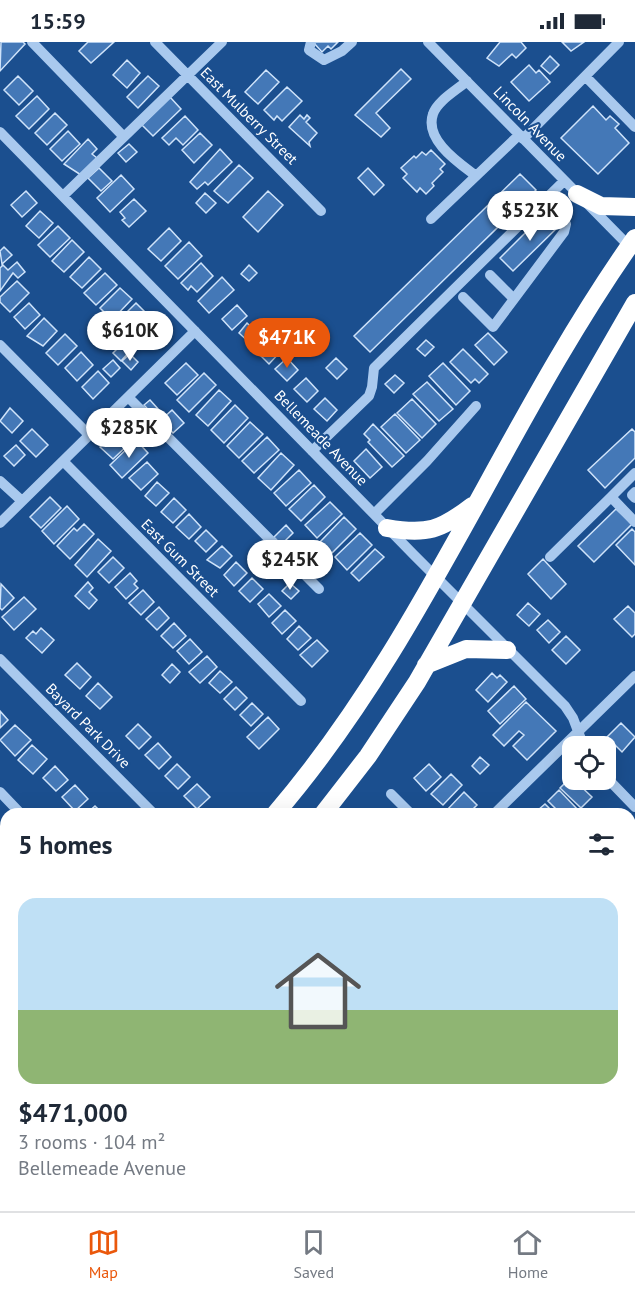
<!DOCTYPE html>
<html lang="en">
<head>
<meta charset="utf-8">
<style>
	body { margin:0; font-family:"PT Sans",sans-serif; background:#f2f2f3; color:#1f2937; height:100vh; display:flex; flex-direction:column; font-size:22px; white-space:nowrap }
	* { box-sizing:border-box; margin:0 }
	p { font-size:20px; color:#747a83 }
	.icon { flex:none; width:33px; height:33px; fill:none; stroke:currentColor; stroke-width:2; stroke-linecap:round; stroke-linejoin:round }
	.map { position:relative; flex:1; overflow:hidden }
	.sheet { position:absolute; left:0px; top:766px; width:636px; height:404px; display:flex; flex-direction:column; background:#fff; border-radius:18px 18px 0 0; box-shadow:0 6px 24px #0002 }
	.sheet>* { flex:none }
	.controls { position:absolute; left:562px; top:694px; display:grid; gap:12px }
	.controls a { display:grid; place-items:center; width:54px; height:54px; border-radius:12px; background:#fff; box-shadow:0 6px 24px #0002; font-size:30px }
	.price { position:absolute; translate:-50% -51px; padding:0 14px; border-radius:21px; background:#fff; color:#222; font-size:20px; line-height:39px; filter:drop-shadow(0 2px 3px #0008) }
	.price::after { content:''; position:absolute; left:50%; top:36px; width:18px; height:14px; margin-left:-9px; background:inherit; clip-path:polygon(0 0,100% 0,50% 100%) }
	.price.active { background:#ea580c; color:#fff }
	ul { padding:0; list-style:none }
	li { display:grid; align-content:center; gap:12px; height:318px; padding:0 18px }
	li+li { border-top:2px solid #e0e1e3 }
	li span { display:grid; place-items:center; height:186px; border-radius:18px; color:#555 }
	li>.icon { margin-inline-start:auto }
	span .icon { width:108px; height:108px; fill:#fffc; stroke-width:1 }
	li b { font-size:26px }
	h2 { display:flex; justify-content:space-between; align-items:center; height:72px; padding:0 18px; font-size:26px }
	.status { display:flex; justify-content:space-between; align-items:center; height:42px; padding:0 30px; background:#fff; direction:ltr }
	.status svg { height:16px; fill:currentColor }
	.menu { display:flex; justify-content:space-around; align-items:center; height:84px; border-top:2px solid #e0e1e3; background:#fff; font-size:16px; color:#747a83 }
	.menu a { display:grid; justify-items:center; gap:3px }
	.menu .active { color:#ea580c }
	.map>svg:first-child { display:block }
</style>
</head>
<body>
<div class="status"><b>15:59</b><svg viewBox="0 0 49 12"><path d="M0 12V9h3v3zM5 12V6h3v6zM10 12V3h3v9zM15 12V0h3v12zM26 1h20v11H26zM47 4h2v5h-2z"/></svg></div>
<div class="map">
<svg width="635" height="1169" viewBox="0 0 635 1169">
	<rect width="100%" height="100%" fill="#1b4f8f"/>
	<path fill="#4478b7" stroke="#cfe3fa" stroke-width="1.5" d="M1,0h22l2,2 -25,27z
		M88,0h26l-23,21 -12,-12z
		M313,0h25l-7,7 -3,-3 -6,6z
		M500,0h21l5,6 -10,10 -4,-4 -13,12 -12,-8z
		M562,0h22l-13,9z
		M550,14l9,9 -9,9 -9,-8z
		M127,18l13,13 -13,15 -14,-13z
		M529,23l7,8 3,-3 11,12 -21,19 -18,-19z
		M401,27l10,10 -35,34 14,15 -9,9 -26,-22z
		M266,28l13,12 -21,22 -13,-12z
		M18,34l15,15 -14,14 -15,-15z
		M148,34l11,10 -21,22 -11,-11z
		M287,45l15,14 -20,20 -5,-5 -3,4 -10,-10z
		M37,54l12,13 -20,20 -13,-13z
		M170,55l11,12 -28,27 -11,-11z
		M593,64l13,14 4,-4 9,8 -4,4 14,15 -31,31 -37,-36z
		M55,71l12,12 -20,20 -12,-12z
		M300,73l4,4 3,-4 3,3 -4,4 11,11 -8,9 1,4 -21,-19z
		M185,74l13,14 -15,15 -7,-7 -7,7 -7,-7z
		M68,89l12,13 -18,17 -12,-12z
		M200,91l12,12 -18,18 -12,-13z
		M88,97l9,10 -5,5 5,4 -16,17 -17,-11z
		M129,102l8,8 -11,10 -8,-9z
		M220,107l12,13 -24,23 -3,-3 -8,7 -7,-7z
		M431,108l14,14 -5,5 3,3 -11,11 2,3 -8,8 -6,-6 -3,4 -14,-14 4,-4 -6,-6 13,-12 2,2 6,-6 4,3z
		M239,123l14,13 -25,25 -14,-12z
		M99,126l13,13 -11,10 -13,-13z
		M368,126l16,17 -10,10 -16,-17z
		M520,132l16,16 -166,162 -16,-16z
		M121,133l13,14 -24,23 -13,-14z
		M26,149l11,12 -15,14 -11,-12z
		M268,149l15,14 -25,27 -15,-15z
		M205,151l11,10 -10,10 -10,-10z
		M134,157l12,12 -17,16 -7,-7 3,-2 -5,-6z
		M40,169l13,12 -14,15 -13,-12z
		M546,170l13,14 -46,45 -13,-13z
		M58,184l12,12 -20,19 -12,-12z
		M169,186l12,13 -20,20 -13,-12z
		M72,198l12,12 -20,20 -12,-11z
		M189,200l13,14 -24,23 -13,-13z
		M4,205l8,8 -10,9 -2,-13z
		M89,215l12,12 -19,19 -12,-11z
		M17,220l8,10 -7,6 -5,-5 -13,18v-23l3,-3 5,5z
		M201,221l12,13 -16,16 -6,-6 -3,4 -7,-7z
		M249,223l8,8 -8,8 -8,-7z
		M105,231l12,12 -21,20 -12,-12z
		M222,235l12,13 -25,23 -11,-12z
		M17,239l12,12 -19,19 -10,-10v-5z
		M120,246l12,11 -20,21 -12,-12z
		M29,261l11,12 -15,14 -11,-12z
		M136,261l11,11 -21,21 -11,-11z
		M237,263l10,11 -15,14 -10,-11z
		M44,276l13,13 -14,15 -16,-10z
		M247,281l13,12 -9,9 -12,-11z
		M488,291l19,19 -13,13 -19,-20z
		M65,292l12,12 -19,19 -12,-12z
		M268,297l13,12 -12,13 -12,-12z
		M426,298l8,7 -9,9 -8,-7z
		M122,302l7,8 -8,9 -8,-8z
		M463,307l25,25 -9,9 -4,-4 -4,4 -21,-21z
		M81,310l12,13 -16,16 -12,-13z
		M130,312l8,8 -7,8 -9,-9z
		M287,316l11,12 -11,11 -12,-12z
		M336,316l11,11 -10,10 -11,-11z
		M113,318l7,8 -9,9 -8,-8z
		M186,321l12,12 -21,20 -12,-12z
		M443,321l27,28 -14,14 -27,-29z
		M98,329l11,12 -16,16 -11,-12z
		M204,331l12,12 -27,27 -12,-12z
		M395,333l9,8 -10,10 -9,-9z
		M306,336l12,13 -11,11 -13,-13z
		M427,340l26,27 -14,12 -26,-27z
		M219,348l12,11 -23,25 -12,-11z
		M325,356l12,12 -10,11 -13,-12z
		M412,357l24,25 -14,14 -25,-25z
		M150,358l9,10 -6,5 -9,-10z
		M235,363l13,13 -24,25 -13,-13z
		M10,366l13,13 -11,12 -12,-12z
		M172,368l12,13 -11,10 -12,-13z
		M395,372l25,26 -14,13 -25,-26z
		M250,380l13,12 -24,24 -12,-12z
		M373,382l31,32 -12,11 -24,-25 2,-2 -6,-6z
		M120,386l12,13 -19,18 -13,-12z
		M32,387l16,16 -12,12 -16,-16z
		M632,387l3,3v26l-30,30 -17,-18z
		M267,395l12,13 -25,23 -12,-12z
		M136,398l12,13 -26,25 -12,-13z
		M16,403l9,10 -11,11 -10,-10z
		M366,407l16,18 -12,11 -16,-17z
		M281,411l13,12 -23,25 -13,-12z
		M147,420l11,12 -17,16 -12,-12z
		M299,428l12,13 -25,23 -12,-13z
		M157,440l12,11 -13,13 -11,-10z
		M314,443l11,12 -24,24 -12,-12z
		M50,455l11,11 -20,20 -11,-11z
		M174,456l12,12 -13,13 -12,-11z
		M330,460l12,12 -25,24 -12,-13z
		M67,464l12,13 -25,25 -12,-13z
		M616,467l16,15 -38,38 -16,-16z
		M189,472l12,13 -12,12 -13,-12z
		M344,475l12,12 -24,24 -12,-11z
		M84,482l10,10 -24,25 -13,-13 17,-18 3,3z
		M286,483l7,8 -12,12 -7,-8z
		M632,487l3,3v33l-19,-20z
		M206,488l11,11 -11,11 -11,-11z
		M360,491l12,12 -25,25 -12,-13z
		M98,497l13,12 -24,26 -12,-12z
		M268,502l7,6 -9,10 -7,-7z
		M222,504l10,10 -12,12 -13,-8z
		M375,507l9,8 -25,24 -8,-8z
		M113,515l11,11 -15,15 -11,-11z
		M543,517l23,25 -15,15 -23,-25z
		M236,520l11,11 -13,13 -10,-11z
		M130,531l7,8 -3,3 4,4 -12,11 -11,-12z
		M252,536l11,11 -13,13 -11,-11z
		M88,540l5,6 -4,4 8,8 -8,9 -14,-13z
		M290,541l9,8 -8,8 -9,-8z
		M1,542l13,14 -12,12 -2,-2z
		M143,548l11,12 -13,13 -12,-12z
		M269,552l12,12 -12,11 -11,-13z
		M24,555l12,12 -22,21 -12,-13z
		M528,561l12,11 -11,12 -12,-11z
		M628,564l7,7v21l-3,3 -18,-18z
		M159,565l10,11 -12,12 -11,-11z
		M285,568l11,11 -14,13 -10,-11z
		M548,578l12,12 -11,11 -12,-13z
		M174,581l12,13 -13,12 -12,-12z
		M299,584l12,12 -13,12 -11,-11z
		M41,586l13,12 -12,13 -16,-15 7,-7 3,3z
		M566,594l14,14 -14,14 -14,-14z
		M190,597l12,13 -13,12 -12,-13z
		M317,598l11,11 -16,16 -12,-12z
		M207,614l10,11 -17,16 -11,-11z
		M77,621l14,14 -11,12 -15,-14z
		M172,622l8,8 -10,11 -8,-8z
		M220,629l12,11 -12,11 -11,-10z
		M492,631l5,5 3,-3 7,7 -19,20 -12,-12z
		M98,641l14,14 -12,12 -14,-13z
		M514,644l12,13 -26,25 -12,-13z
		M236,645l11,11 -12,12 -11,-11z
		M526,660l30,29 -29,29 -14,-14 11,-11 -5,-4 -15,15 -11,-11z
		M252,661l11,11 -12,12 -11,-11z
		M0,669l8,9 -8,8z
		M268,675l11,12 -20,20 -12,-12z
		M621,681l14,14 -13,15 -15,-15z
		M138,682l13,13 -12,12 -13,-13z
		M15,683l16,15 -16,16 -15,-16z
		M158,701l13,14 -12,12 -14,-14z
		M32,703l15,14 -14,15 -15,-14z
		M480,715l9,8 -9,9 -8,-8z
		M177,722l13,13 -12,12 -13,-13z
		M429,722l12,13 -15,14 -12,-13z
		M55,724l13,14 -12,11 -13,-13z
		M451,732l11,11 -19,20 -12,-11z
		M571,735l21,20 -11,11 -21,-20z
		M197,742l13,13 -13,12 -13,-13z
		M75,743l13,14 -13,12 -13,-14z
		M559,748l20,21 -3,3h-15l-13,-13z
		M464,750l13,13 -9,9h-20l-3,-2z
		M545,762l10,10h-15l-3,-3z
		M95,764l8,8h-17z
		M632,797l3,3v21l-5,5v-27z
		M630,926l5,4v18l-5,-5z
		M0,927l6,7v12l-6,6z
		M632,1053l3,2v18l-5,3z
		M406,1164h24l-6,5h-19l3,-3z"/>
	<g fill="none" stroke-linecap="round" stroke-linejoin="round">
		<path stroke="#a9c9ee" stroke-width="10" d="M32,0l92,95
			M155,0l166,169
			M311,0l-2,8 15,10 18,-9 10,-9
			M428,0l204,207
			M586,35l49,50
			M467,39c-10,9 -30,20 -34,33 -9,26 26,49 43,62
			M0,90l414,423 151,151 8,12 11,29
			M523,97l96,-97
			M63,154l159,-154
			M431,177l88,-84
			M490,233l24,24 50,-67 2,-8 -18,-27
			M463,255l30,30 21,-28
			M0,303l89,90
			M128,355l191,192
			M312,409l57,-55 3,-9 2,-19 190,-187
			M63,419l238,240
			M635,431l-24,24 24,25
			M0,439l22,20
			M635,450l-3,3 3,3
			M374,472l53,-53 49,-55
			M0,481l195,-192
			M550,515l61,-60
			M0,617l154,155
			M606,735l29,30
			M0,750l21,22
			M391,752l20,20
			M494,772l141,-138
			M0,880l6,6
			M630,996l5,5
			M630,1014l5,-5
			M278,1164l5,5
			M538,1164l5,5
			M474,1169l5,-5"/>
		<path stroke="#fff" stroke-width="18" d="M577,152l24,12 34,1
			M387,486c40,7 54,2 85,-22
			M426,623l40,-16 41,1
			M275,772c149,-173 229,-391 360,-576
			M323,772l45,-58 49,-74 218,-379
			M0,1043l6,-6
			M0,1094l6,-6"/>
	</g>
	<g text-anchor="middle" stroke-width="4.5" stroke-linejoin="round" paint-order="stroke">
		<g font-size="15" fill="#fff" stroke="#1b4f8f">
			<text transform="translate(249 74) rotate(45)" y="5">East Mulberry Street</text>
			<text transform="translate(530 82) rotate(46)" y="5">Lincoln Avenue</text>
			<text transform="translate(321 396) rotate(46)" y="5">Bellemeade Avenue</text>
			<text transform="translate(180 516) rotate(45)" y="5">East Gum Street</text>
			<text transform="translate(88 684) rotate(45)" y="5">Bayard Park Drive</text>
		</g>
	</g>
</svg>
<div class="controls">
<a><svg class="icon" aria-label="locate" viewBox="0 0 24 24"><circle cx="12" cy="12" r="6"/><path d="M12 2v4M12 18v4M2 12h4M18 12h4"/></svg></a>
</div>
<b class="price" style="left:530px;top:200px">$523K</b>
<b class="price" style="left:130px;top:320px">$610K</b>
<b class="price active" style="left:287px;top:327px">$471K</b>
<b class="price" style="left:129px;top:417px">$285K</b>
<b class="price" style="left:290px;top:549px">$245K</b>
<section class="sheet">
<h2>5 homes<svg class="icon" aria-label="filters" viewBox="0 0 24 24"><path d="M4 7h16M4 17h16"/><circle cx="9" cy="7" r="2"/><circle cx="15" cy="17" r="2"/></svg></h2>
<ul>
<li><span style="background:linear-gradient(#bfe0f5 60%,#8fb573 0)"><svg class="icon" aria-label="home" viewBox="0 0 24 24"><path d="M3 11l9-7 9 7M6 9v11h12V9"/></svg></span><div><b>$471,000</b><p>3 rooms · 104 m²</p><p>Bellemeade Avenue</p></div></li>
</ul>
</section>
</div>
<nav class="menu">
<a class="active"><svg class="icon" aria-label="map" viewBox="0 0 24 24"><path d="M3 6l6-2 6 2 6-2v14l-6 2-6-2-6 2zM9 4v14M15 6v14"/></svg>Map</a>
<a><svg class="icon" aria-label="saved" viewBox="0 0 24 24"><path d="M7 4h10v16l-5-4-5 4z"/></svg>Saved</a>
<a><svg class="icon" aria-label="home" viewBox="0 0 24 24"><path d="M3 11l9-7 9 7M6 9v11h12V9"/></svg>Home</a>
</nav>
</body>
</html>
